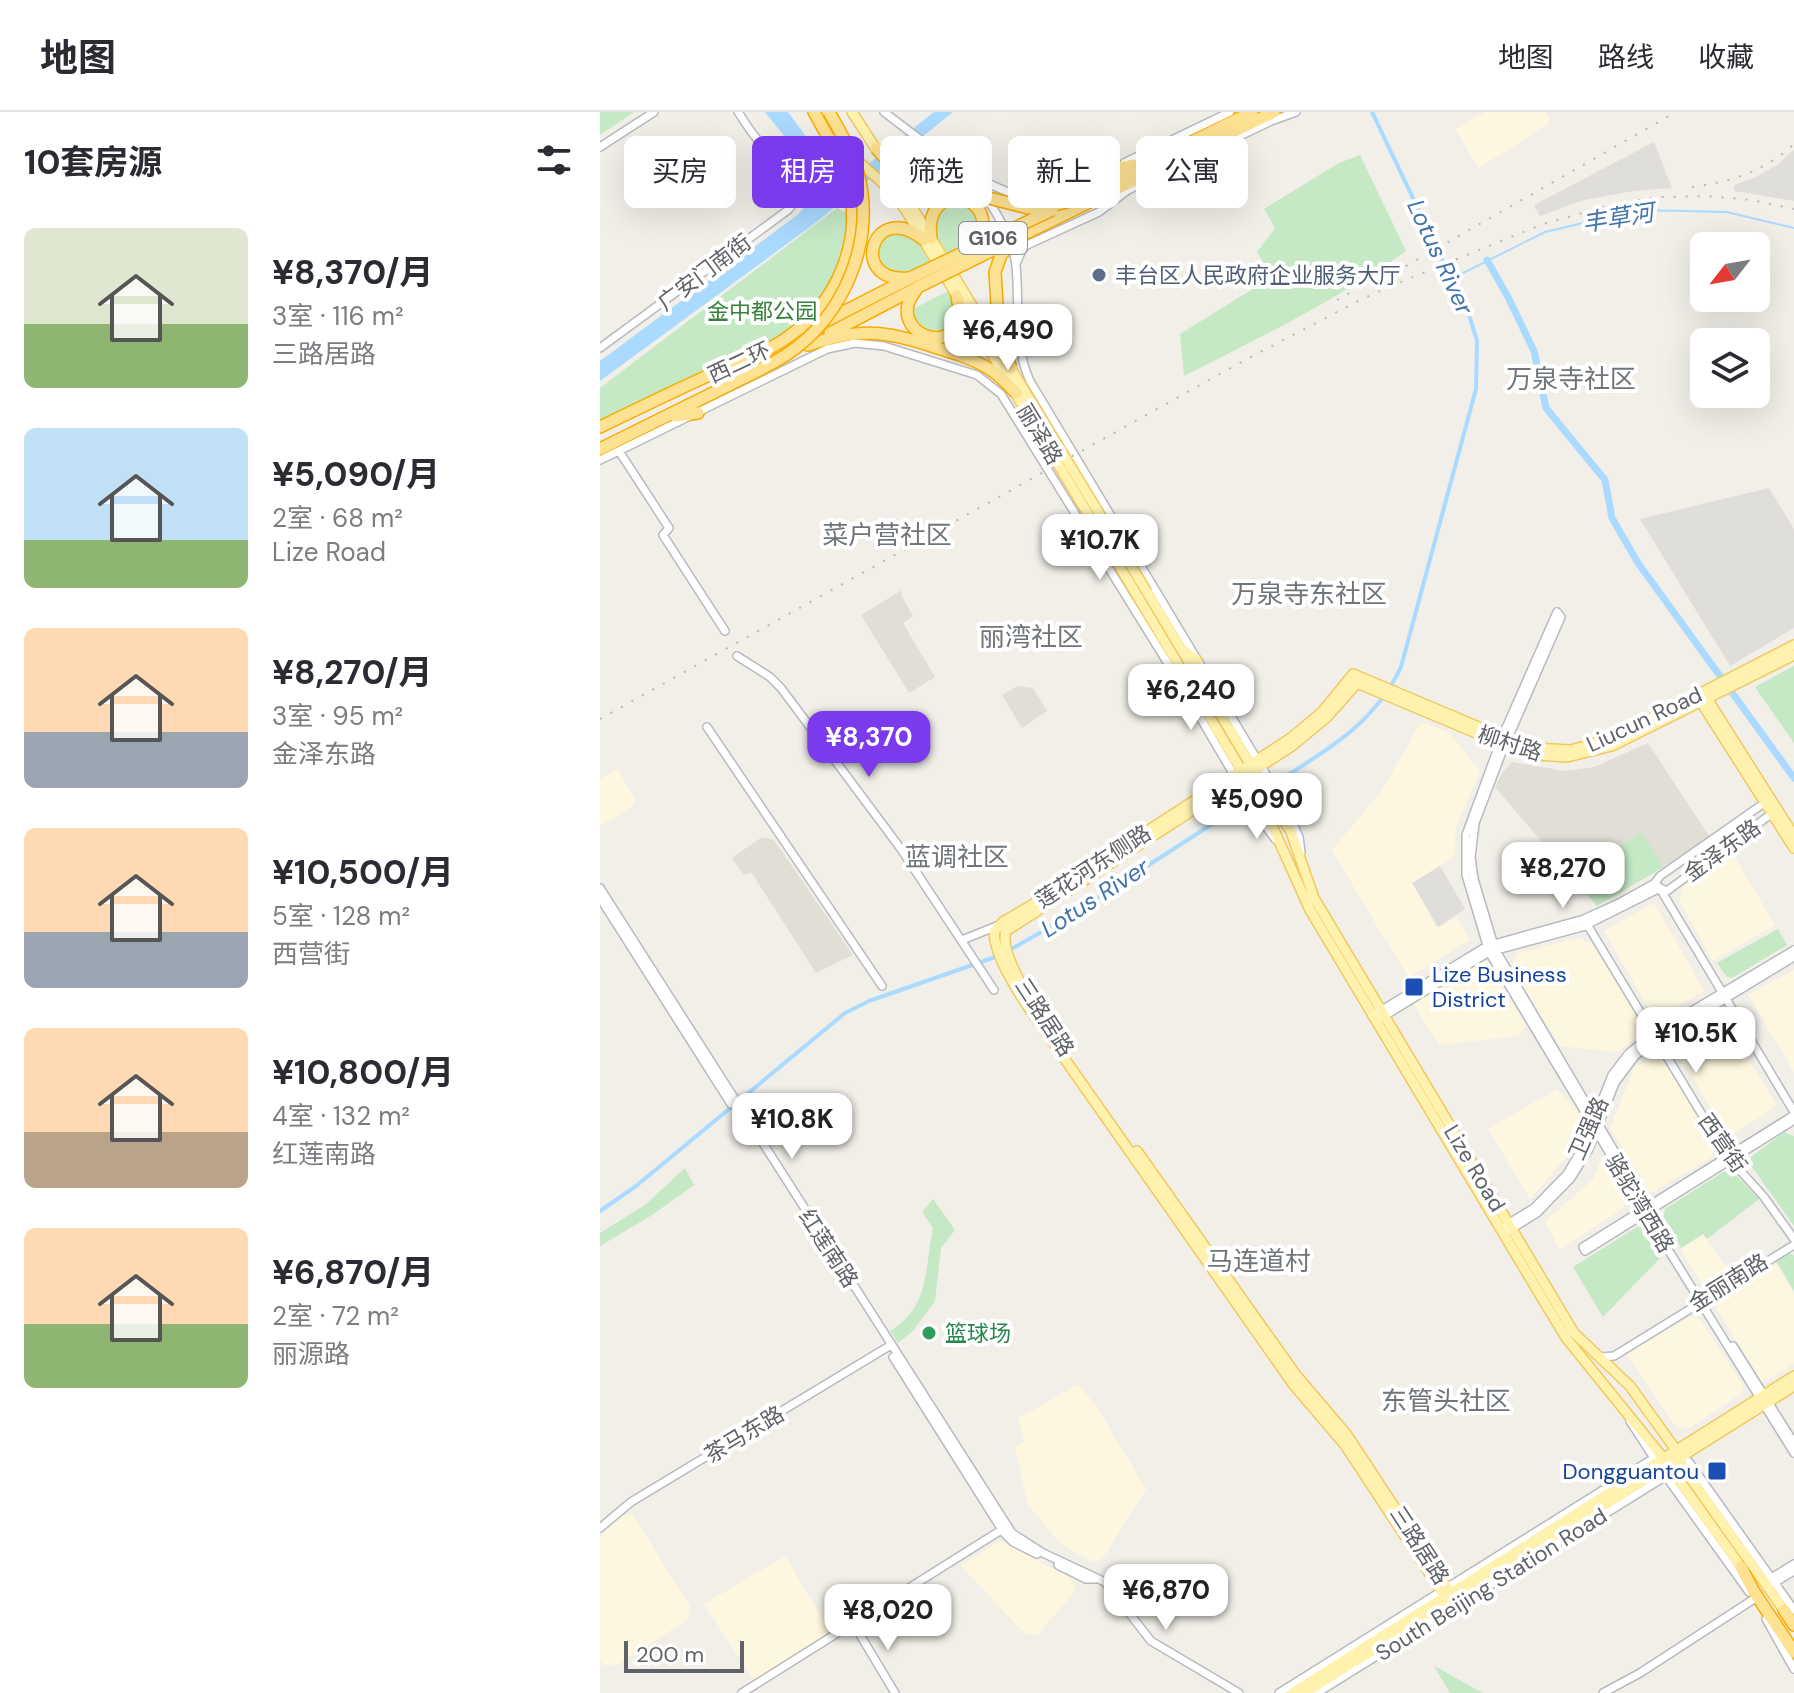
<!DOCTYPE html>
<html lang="zh">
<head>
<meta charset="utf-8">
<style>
	body { margin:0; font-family:"DM Sans","Noto Sans SC",sans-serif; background:#f7f7f7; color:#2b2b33; height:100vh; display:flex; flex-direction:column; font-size:30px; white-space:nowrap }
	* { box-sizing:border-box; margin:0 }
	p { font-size:26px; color:#7c7c81 }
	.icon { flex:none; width:44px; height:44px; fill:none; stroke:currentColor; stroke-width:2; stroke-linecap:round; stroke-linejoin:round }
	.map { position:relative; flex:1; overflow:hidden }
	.side { display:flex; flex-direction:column; background:#fff; width:600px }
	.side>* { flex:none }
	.top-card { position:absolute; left:24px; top:24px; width:760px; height:72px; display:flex; gap:16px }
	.needle { width:52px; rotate:239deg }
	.tools { position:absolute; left:1090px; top:120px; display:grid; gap:16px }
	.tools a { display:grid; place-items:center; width:80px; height:80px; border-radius:12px; background:#fff; box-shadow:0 8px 32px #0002; font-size:40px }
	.scale { position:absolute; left:24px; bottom:20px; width:120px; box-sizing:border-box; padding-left:8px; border:4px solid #5f6368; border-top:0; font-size:22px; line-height:28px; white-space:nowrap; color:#5f6368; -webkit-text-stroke:6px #fff; paint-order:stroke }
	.price { position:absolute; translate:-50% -68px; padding:0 18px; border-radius:16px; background:#fff; color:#222; font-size:26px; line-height:52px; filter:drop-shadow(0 2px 4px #0008) }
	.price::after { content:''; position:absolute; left:50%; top:48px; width:24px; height:18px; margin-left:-12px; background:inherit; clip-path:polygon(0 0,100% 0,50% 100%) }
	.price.selected { background:#7c3aed; color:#fff }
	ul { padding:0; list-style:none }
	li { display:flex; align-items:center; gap:24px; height:200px; padding:0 24px }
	li span { display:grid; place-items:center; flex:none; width:224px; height:160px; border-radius:12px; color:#555 }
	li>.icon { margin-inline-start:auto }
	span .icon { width:96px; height:96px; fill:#fffc; stroke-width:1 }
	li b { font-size:34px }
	h2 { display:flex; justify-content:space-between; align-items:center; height:96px; padding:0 24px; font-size:34px }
	.chip { padding:0 28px; border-radius:12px; background:#fff; box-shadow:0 8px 32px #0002; font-size:28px; line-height:72px }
	.chip.selected { background:#7c3aed; color:#fff }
	header { display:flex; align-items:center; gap:48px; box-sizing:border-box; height:112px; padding:0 40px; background:#fff; border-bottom:2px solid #e1e1e2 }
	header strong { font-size:38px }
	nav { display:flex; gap:44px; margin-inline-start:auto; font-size:28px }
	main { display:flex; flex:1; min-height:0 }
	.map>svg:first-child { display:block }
</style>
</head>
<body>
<header>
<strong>地图</strong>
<nav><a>地图</a><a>路线</a><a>收藏</a></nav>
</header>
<main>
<section class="side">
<h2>10套房源<svg class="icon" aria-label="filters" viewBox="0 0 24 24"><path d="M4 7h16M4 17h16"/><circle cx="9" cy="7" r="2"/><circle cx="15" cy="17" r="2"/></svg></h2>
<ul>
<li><span style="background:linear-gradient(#dfe7d0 60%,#8fb573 0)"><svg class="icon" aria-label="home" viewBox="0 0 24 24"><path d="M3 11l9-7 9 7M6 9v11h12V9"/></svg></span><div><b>¥8,370/月</b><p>3室 · 116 m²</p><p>三路居路</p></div></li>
<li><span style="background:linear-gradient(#bfe0f5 70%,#8fb573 0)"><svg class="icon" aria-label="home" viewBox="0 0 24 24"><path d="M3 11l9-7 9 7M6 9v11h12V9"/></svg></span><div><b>¥5,090/月</b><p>2室 · 68 m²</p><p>Lize Road</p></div></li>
<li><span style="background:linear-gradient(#ffd9b3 65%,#9aa5b1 0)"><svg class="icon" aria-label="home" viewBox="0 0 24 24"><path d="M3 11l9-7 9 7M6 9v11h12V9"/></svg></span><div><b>¥8,270/月</b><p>3室 · 95 m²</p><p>金泽东路</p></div></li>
<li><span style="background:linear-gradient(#ffd9b3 65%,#9aa5b1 0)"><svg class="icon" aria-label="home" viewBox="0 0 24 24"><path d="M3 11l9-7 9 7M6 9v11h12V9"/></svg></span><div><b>¥10,500/月</b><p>5室 · 128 m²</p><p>西营街</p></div></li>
<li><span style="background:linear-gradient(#ffd9b3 65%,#b9a48a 0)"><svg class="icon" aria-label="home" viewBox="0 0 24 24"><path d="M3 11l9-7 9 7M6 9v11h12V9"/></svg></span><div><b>¥10,800/月</b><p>4室 · 132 m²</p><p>红莲南路</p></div></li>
<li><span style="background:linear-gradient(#ffd9b3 60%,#8fb573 0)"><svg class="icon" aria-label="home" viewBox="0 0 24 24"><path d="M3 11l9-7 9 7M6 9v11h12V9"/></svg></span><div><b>¥6,870/月</b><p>2室 · 72 m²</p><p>丽源路</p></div></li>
</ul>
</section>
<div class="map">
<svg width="1194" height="1581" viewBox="0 0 1194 1581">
	<rect width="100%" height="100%" fill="#f1efe8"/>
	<path fill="#fef7e0" d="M885,0h60l5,7 -2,5 -69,44 -24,-39z
		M825,611l24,10 31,38 -24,56 -2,30 -42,26 19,32 -45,26 -54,-91 50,-60 38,-66z
		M17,657l19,31 -4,7 -32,19v-47z
		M1134,744l41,69 -62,36 -34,-61 4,-14z
		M1054,791l50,88 -49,28 -51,-88z
		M830,804l8,12 19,-11 13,23 -61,37 -22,-35z
		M978,826l15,6 49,83 -3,9 -22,16 -57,-6 -48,-78 4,-14z
		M885,847l41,67 -7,10 -80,9 -28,-45z
		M1194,858v102l-46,-77z
		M1115,906l10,3 51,83 -5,6 -37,23 -7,2 -50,-84 -1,-10z
		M1059,942l55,90 -2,13 -61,36 -41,-65 24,-60z
		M957,977l29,32 -19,35 -37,43 -42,-70z
		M1002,1045l23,41 -2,10 -63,42 -15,-29 48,-41z
		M1103,1123l29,40 -21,13 -10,-5 -20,-34z
		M1175,1150l19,32v69l-29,19 -4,-1 -44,-72 1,-11z
		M1091,1204l9,3 43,66 -1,8 -52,35 -14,-1 -49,-73z
		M478,1272l20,25 48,80 -43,69 -10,4 -31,-17 -34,-40 -13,-58 10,-6 -7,-22z
		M32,1402l58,92 -2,13 -72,47 -13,-1 -3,-5v-124l22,-20z
		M400,1429l72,38 3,12 -38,44 -12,-1 -64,-68z
		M185,1444l45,76 -76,48 -50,-76z"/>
	<path fill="#e0deda" d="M1054,30l18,46 -39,3 -49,9 -44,16 -6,-11z
		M1194,38v51l-60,-10v-6l20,-7 23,-13z
		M1169,376l25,41v99l-64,38 -90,-147z
		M840,754l25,43 -27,18 -26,-44z"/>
	<path fill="#e1ded6" d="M302,478l-1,5 12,21 -10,7 32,54 -26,16 -48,-78z
		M418,574l15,2 14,23 -25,17 -20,-33z
		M1048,631l63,96 -114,67 -102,-119 7,-14 10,-11 53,9 29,-4z
		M162,725l12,3 79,115 -37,18 -65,-101 -7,3 -12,-17z"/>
	<path fill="#c5e8c5" d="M0,0h34l-34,23z
		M760,43l46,96c-69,49 -147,87 -222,125l-4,-42 92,-57 -15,-25 18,-24 -11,-19 75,-46z
		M356,90c18,7 32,23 14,40 -6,6 -16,9 -24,13 -13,-24 -22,-42 10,-53z
		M237,96l16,9 -23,78 -48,47 -182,79v-33z
		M294,120l22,6 15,24 -22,11 -25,-3 -8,-14 6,-18z
		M348,179l8,14 -4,21 -13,8 -22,-7 -6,-17z
		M1194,554v77l-39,-56z
		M1042,720l21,35 -66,39 -24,-28 12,-8 -9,-15 20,-11 8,11z
		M1178,817l9,16 -55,33 -5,-1 -10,-14z
		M1184,1020l10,4v90l-44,-62 1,-7z
		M85,1056l9,17 -42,30 -52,31v-13l45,-28z
		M1132,1059l27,28 -52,40 -4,-5 -22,14 -18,-29 2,-10 58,-37z
		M333,1087l22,31 -14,18 -6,53 -22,30 -15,12 -8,-12c41,-25 34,-62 43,-103l-11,-16z
		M1037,1115l10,2 16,26 -60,62 -30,-50z
		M1188,1142l6,1v36l-18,-30z
		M834,1554l49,27h-33z"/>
	<path fill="#aadaff" d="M165,0h23l47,64 9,4 8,-3 82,-65h19l-139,112 -214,157v-20l196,-145c37,-33 -10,-76 -31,-104z"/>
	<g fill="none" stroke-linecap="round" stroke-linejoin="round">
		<path stroke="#aadaff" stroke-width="2" d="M851,167l94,-47 93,-22 89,2 67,16"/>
		<path stroke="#aadaff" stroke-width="4" d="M672,673c53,-34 101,-59 129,-118l75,-278 1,-48 -7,-23 -98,-206
			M408,839l63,-36 177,-114
			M0,1099l36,-25 209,-173 24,-12 132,-46"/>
		<path stroke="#aadaff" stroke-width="7" d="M887,148l21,37 26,54 12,57 59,72 7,38 26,45 156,215"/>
		<defs>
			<path id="secondary" d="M284,0c34,26 106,84 148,85 18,1 62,-20 81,-28
				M0,35l54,-35
				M524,51l106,-51
				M364,57c22,26 48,62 52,97 4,38 -3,79 14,115l255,425 14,31 2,15
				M416,152l6,-14 5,-5 72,-33 29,-22 143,-69 25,-9
				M0,236l188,-138c14,-14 15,-37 0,-51 -8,-7 -19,-10 -27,-16 -9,-8 -16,-21 -23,-31
				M19,339l50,77 -6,7 62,96
				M0,348l227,-111 28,-6 29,3 93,29 24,19 174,281 82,139 18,25
				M957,500l-55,125 -36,98v40l23,77 154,257 151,244
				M957,500l4,5 -59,135 -27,71 -4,34 3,22 21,70 160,271
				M137,544l33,21 11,11 120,161 93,141
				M107,615l175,259
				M1059,775l135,225
				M0,776l412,645 31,20 62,29 46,59 88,52
				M0,786l131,206
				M985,809l142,235 37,41 30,42
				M362,828l35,-14
				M772,904l115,-70 97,-27 35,-16 36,-20 5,-7 100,-70
				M781,906l108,-66 93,-25 78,-39 7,3 100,-74
				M1194,1003l-211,132 2,4 209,-131
				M906,1113l28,-17 33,-34 17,-29 28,-70 17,-22 24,-19 141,-84
				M908,1119l29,-18 34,-35 18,-29 26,-66 20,-27 22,-16 137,-83
				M1133,1234l61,97
				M293,1245l111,176 9,9 24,12
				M1000,1245l14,-1 180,-111
				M1030,1309l26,40
				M1081,1345l8,5 105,148
				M1065,1363l84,117
				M0,1416l31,-26 260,-157
				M458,1453l28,14h9
				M1171,1466l23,-14
				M1174,1471l20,-12
				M1166,1507l28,50
				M253,1511l42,70
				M142,1581l264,-166
				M679,1581l375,-235
				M717,1581l349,-217
				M1003,1581l37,-20 114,-74"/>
			<path id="primary" d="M252,0l26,40
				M233,27l53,47 19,23 70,117
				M286,52l96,158
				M547,480l144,240 23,66 260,435 56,53 51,71 1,9 102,144
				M538,485l127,213 45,100 238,398 19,31 97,120 77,108
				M584,538l13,11
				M1106,585l88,139
				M1099,587l95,149
				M432,890c-10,-16 -32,-53 -26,-71l286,-185 35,-29 30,-34 148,62 31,10 31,2 45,-11 182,-91
				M537,1039l159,224 51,60 108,164 1,7
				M856,1494l-7,-3 -104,-158 -52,-61 -269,-383c-12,-20 -29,-46 -30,-69l9,-10 39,-23 249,-161 31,-26 31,-38 154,65 27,9 37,2 42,-12 181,-93
				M692,1581l502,-317
				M705,1581l489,-307"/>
			<path id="highway" d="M509,59l24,-6
				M474,88l178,-88
				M418,125l256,-125
				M331,126c-8,-56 59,-46 51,-9 -1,9 -9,14 -13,21
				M308,166c-61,5 -35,-81 16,-38
				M316,178c-37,45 56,77 41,6
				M220,212l92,-47
				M230,221l88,-46
				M208,233c65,-22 87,-10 149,9
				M75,304l23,-3
				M0,315c35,-17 70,-34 105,-50 25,-11 54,-21 77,-36 49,-31 78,-88 69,-146 -4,-29 -23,-57 -37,-83
				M0,337l131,-65
				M1141,1455l12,23 41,62
				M1184,1498l10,15"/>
		</defs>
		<use href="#secondary" stroke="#b6babf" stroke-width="10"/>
		<use href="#primary" stroke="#f2c960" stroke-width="12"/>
		<use href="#highway" stroke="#f9ab00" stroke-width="14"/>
		<use href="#secondary" stroke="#fff" stroke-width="7"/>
		<use href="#primary" stroke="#fff2af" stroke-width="9"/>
		<use href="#highway" stroke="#fde293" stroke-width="11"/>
		<path stroke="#b6b7b8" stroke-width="2" stroke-dasharray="2 10" stroke-linecap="butt" d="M1092,75c39,-5 73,-16 102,-43
			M785,166l291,-166
			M737,188l56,-31
			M0,607l645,-359 115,-60 48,-21 135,-55 75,-21 39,-6 50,-1 45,4 42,9"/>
		<defs>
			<path id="primary-bridge" d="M382,210l17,28
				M375,214l163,271
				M407,250l140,230"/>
			<path id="highway-bridge" d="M276,36l20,22 15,8 117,30h15l31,-8
				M312,165l140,-67
				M318,175l89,-44
				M357,242c28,10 39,17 59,39
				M411,256l-12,-29 -4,-67 6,-17 17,-18
				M131,272c18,-9 38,-18 55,-29 58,-38 90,-114 72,-182 -6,-22 -18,-41 -29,-61"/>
		</defs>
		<use href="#primary-bridge" stroke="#f2c960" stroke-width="12" stroke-linecap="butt"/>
		<use href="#highway-bridge" stroke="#f9ab00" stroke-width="14" stroke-linecap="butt"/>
		<use href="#primary-bridge" stroke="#fff2af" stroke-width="9"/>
		<use href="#highway-bridge" stroke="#fde293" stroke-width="11"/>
	</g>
	<circle fill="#5c6f8a" stroke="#fff" stroke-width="3" cx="499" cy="163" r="8"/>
	<g fill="#1a4fb4" stroke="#fff" stroke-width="3">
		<rect x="804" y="865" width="20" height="20" rx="4"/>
		<rect x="1107" y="1349" width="20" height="20" rx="4"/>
	</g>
	<circle fill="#2e9e5b" stroke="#fff" stroke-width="3" cx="329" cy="1221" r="8"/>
	<g text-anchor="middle" stroke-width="8" stroke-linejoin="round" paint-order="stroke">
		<rect fill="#fff" stroke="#8f9295" stroke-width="2" x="359" y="110" width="68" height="32" rx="6"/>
		<g font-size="20" font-weight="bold" fill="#5f6368">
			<text x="393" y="133">G106</text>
		</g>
		<g font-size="22" fill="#5f6368" stroke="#fff">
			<text transform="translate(104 160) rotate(-37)" y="8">广安门南街</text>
			<text transform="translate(139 250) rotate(-25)" y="8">西二环</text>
			<text transform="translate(440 322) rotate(59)" y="8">丽泽路</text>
			<text transform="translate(1044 607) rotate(-25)" y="8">Liucun Road</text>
			<text transform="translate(910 631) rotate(18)" y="8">柳村路</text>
			<text transform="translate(1122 738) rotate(-36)" y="8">金泽东路</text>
			<text transform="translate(493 754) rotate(-33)" y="8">莲花河东侧路</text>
			<text transform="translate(445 905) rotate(57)" y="8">三路居路</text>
			<text transform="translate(988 1016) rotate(-66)" y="8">卫强路</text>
			<text transform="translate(1123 1031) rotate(55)" y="8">西营街</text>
			<text transform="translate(875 1056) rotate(59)" y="8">Lize Road</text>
			<text transform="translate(1040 1091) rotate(59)" y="8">骆驼湾西路</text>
			<text transform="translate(229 1136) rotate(57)" y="8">红莲南路</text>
			<text transform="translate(1128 1170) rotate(-32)" y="8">金丽南路</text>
			<text transform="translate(144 1322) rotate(-31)" y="8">茶马东路</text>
			<text transform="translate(820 1433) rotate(57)" y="8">三路居路</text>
			<text transform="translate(891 1472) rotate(-32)" y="8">South Beijing Station Road</text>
		</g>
		<g font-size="22" fill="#4e5e75" stroke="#fff" text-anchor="start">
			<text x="515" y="171">丰台区人民政府企业服务大厅</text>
		</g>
		<g font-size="22" fill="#348238" stroke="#fff">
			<text x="162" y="207">金中都公园</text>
		</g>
		<g font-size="22" fill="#164399" stroke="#fff" text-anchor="start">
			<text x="832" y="870">Lize Business<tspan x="832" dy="25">District</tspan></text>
			<text x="1099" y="1367" text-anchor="end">Dongguantou</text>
		</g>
		<g font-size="22" fill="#27864d" stroke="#fff" text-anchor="start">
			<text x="345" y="1229">篮球场</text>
		</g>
		<g font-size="24" font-style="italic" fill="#4174aa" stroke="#fff">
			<text transform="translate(1018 106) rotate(-9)" y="8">丰草河</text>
			<text transform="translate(840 145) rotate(65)" y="8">Lotus River</text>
			<text transform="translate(495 786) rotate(-33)" y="8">Lotus River</text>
		</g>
		<g font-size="26" fill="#70757a" stroke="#fff">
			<text x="971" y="276">万泉寺社区</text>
			<text x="287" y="432">菜户营社区</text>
			<text x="709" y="491">万泉寺东社区</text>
			<text x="431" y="534">丽湾社区</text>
			<text x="357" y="754">蓝调社区</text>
			<text x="659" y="1158">马连道村</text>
			<text x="846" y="1298">东管头社区</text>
		</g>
	</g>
</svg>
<div class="tools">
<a><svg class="needle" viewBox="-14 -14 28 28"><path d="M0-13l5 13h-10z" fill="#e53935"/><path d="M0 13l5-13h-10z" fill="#7c7c81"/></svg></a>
<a><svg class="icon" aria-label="layers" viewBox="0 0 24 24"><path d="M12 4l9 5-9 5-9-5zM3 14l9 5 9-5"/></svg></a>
</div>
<div class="scale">200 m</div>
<b class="price" style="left:408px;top:260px">¥6,490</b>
<b class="price" style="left:500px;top:470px">¥10.7K</b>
<b class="price" style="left:591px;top:620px">¥6,240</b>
<b class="price selected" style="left:269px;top:667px">¥8,370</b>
<b class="price" style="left:657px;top:729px">¥5,090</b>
<b class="price" style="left:963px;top:798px">¥8,270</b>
<b class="price" style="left:1096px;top:963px">¥10.5K</b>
<b class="price" style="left:192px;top:1049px">¥10.8K</b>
<b class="price" style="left:566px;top:1520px">¥6,870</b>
<b class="price" style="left:288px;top:1540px">¥8,020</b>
<div class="top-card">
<a class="chip">买房</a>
<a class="chip selected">租房</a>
<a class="chip">筛选</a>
<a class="chip">新上</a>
<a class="chip">公寓</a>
</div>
</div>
</main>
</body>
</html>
